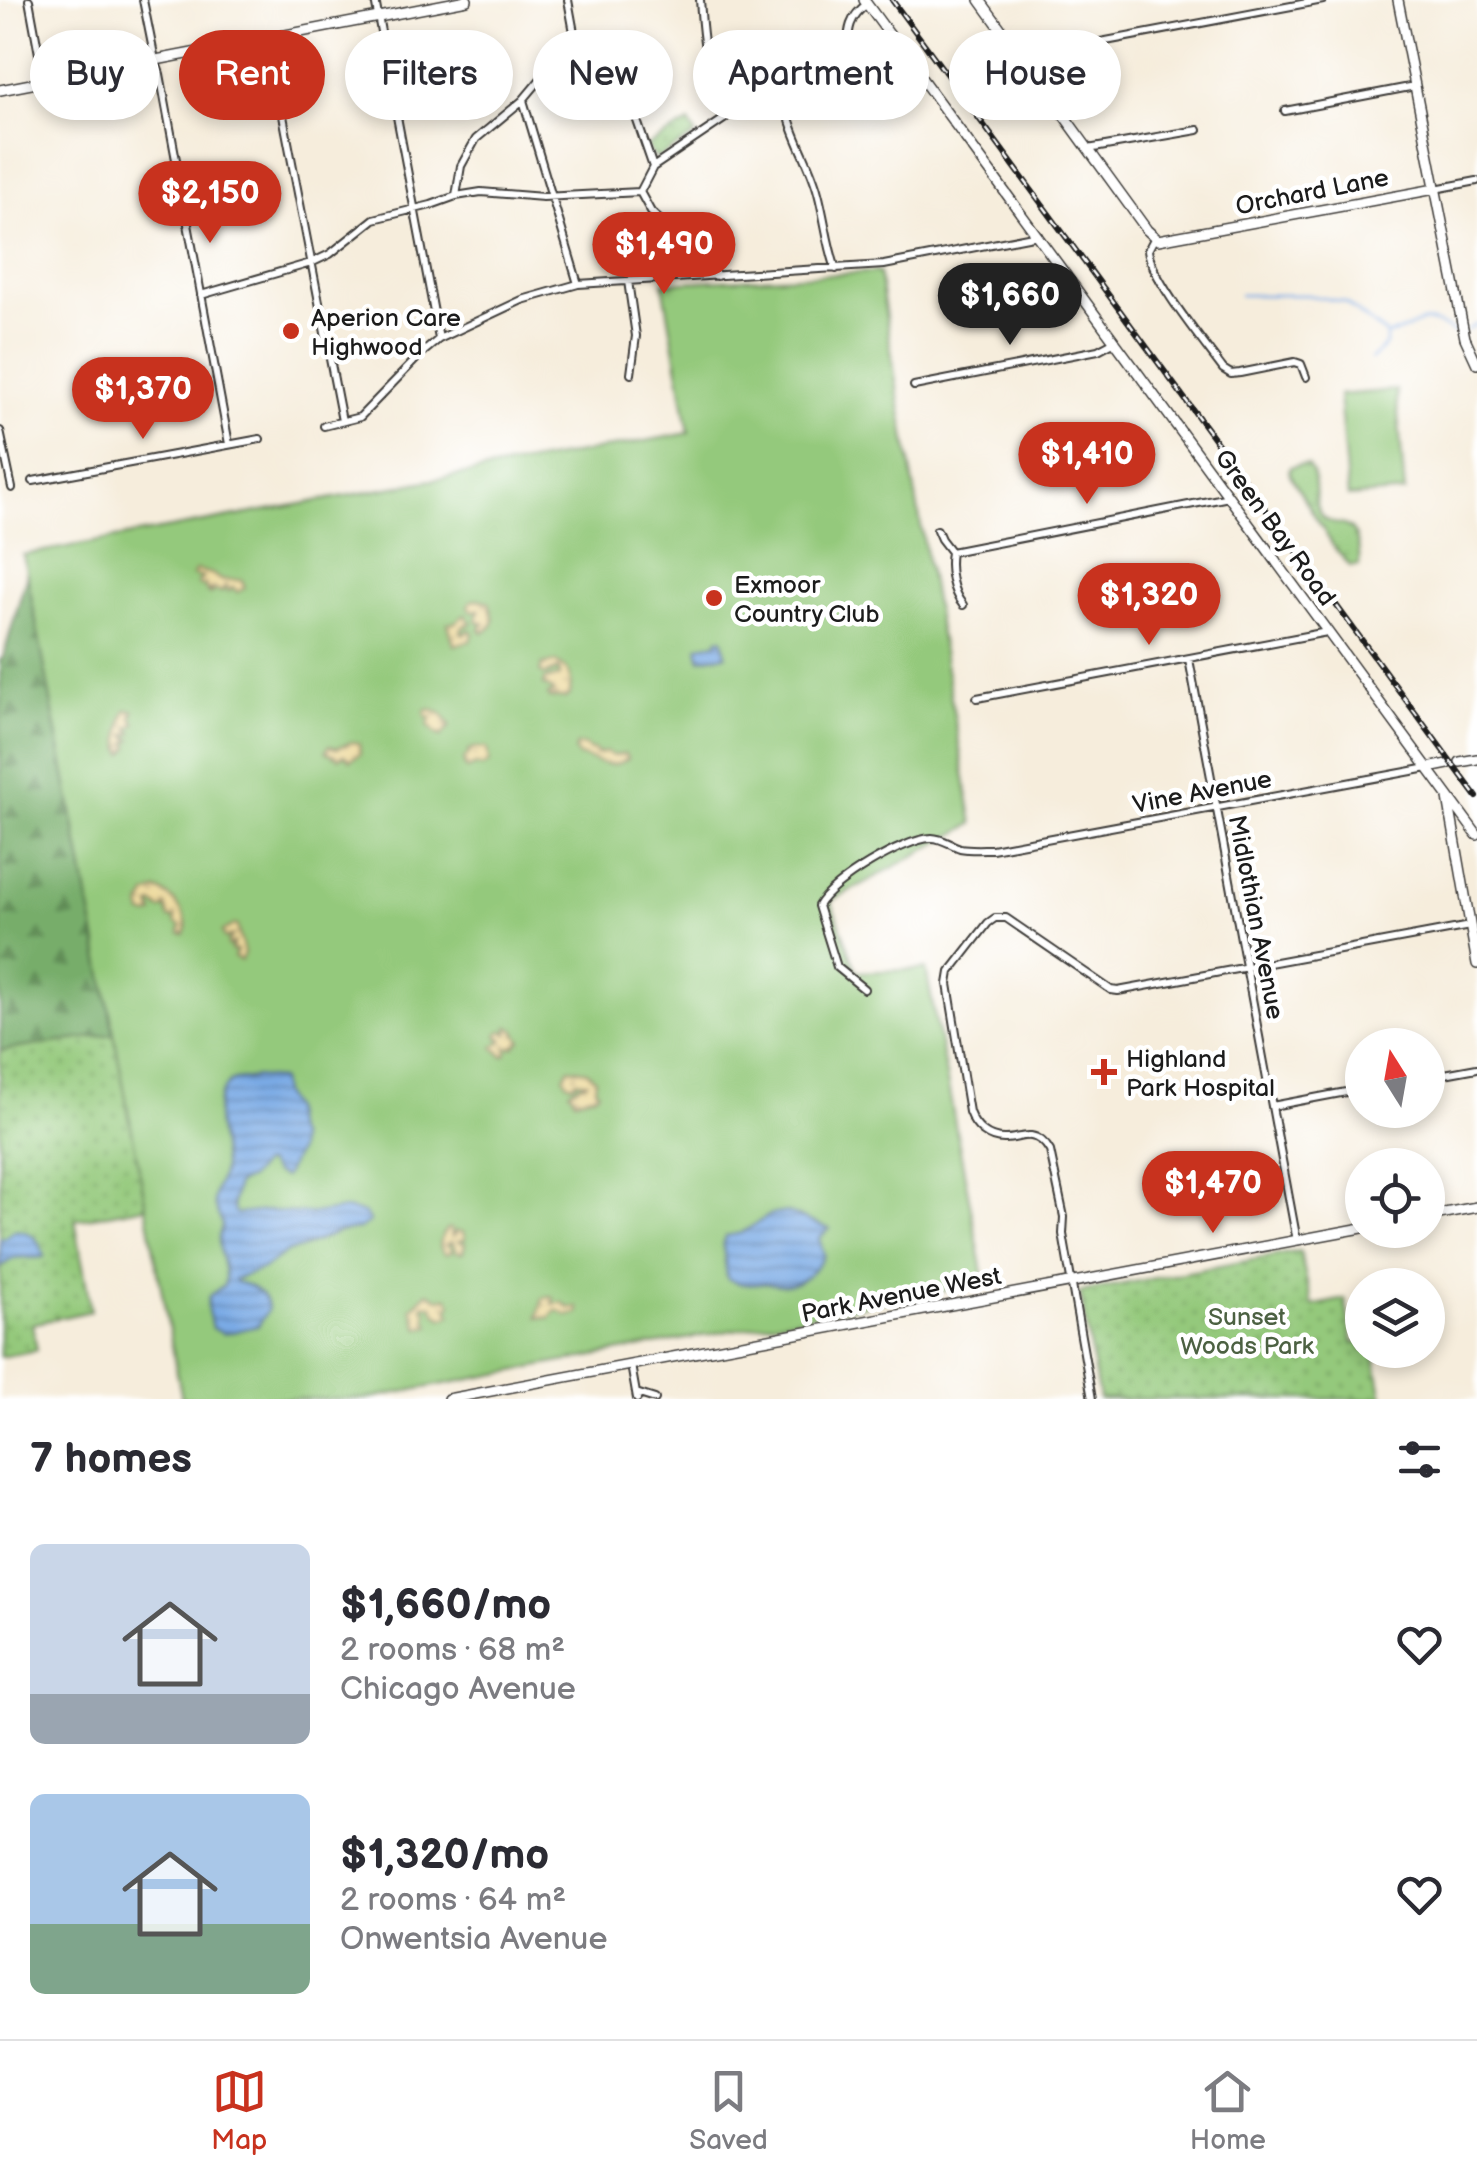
<!DOCTYPE html>
<html lang="en">
<head>
<meta charset="utf-8">
<style>
	body { margin:0; font-family:"Balsamiq Sans",sans-serif; background:#f2f2f3; color:#2b2b33; height:100vh; display:flex; flex-direction:column; font-size:38px; white-space:nowrap }
	* { box-sizing:border-box; margin:0 }
	p { font-size:32px; color:#7c7c81 }
	.icon { flex:none; width:55px; height:55px; fill:none; stroke:currentColor; stroke-width:2; stroke-linecap:round; stroke-linejoin:round }
	.map { position:relative; height:1399px; overflow:hidden }
	.panel { display:flex; flex-direction:column; background:#fff; flex:1 }
	.panel>* { flex:none }
	.hud { position:absolute; left:30px; top:30px; width:1418px; height:90px; display:flex; gap:20px }
	.needle { width:65px; rotate:349deg }
	.controls { position:absolute; left:1345px; top:1028px; display:grid; gap:20px }
	.controls a { display:grid; place-items:center; width:100px; height:100px; border-radius:50%; background:#fff; box-shadow:0 5px 15px #0003; font-size:50px }
	.price { position:absolute; translate:-50% -85px; padding:0 22px; border-radius:35px; background:#c8321e; color:#fff; font-size:32px; line-height:65px; filter:drop-shadow(0 2px 5px #0008) }
	.price::after { content:''; position:absolute; left:50%; top:60px; width:30px; height:22px; margin-left:-15px; background:inherit; clip-path:polygon(0 0,100% 0,50% 100%) }
	.price.current { background:#222; color:#fff }
	ul { padding:0; list-style:none }
	li { display:flex; align-items:center; gap:30px; height:250px; padding:0 30px }
	li span { display:grid; place-items:center; flex:none; width:280px; height:200px; border-radius:15px; color:#555 }
	li>.icon { margin-inline-start:auto }
	span .icon { width:120px; height:120px; fill:#fffc; stroke-width:1 }
	li b { font-size:42px }
	h2 { display:flex; justify-content:space-between; align-items:center; height:120px; padding:0 30px; font-size:42px }
	.tag { padding:0 35px; border-radius:45px; background:#fff; box-shadow:0 5px 15px #0003; font-size:35px; line-height:90px }
	.tag.current { background:#c8321e; color:#fff }
	.dock { display:flex; justify-content:space-around; align-items:center; height:140px; border-top:2px solid #e1e1e2; background:#fff; font-size:28px; color:#7c7c81 }
	.dock a { display:grid; justify-items:center; gap:5px }
	.dock .current { color:#c8321e }
	.map>svg:first-child { display:block }
</style>
</head>
<body>
<div class="map">
<svg width="1477" height="1399" viewBox="0 0 1477 1399">
	<defs>
		<pattern id="forest-firs" width="22" height="20" patternUnits="userSpaceOnUse" patternTransform="scale(2.5)"><rect width="22" height="20" fill="#77ad6b"/><path d="M5 1l3.5 6h-7zM16 11l3.5 6h-7z" fill="#618c57"/></pattern>
		<pattern id="wetland-marsh" width="20" height="14" patternUnits="userSpaceOnUse" patternTransform="scale(2.5)"><rect width="20" height="14" fill="#94c97b"/><path d="M1 5h8M5 5V1M11 12h8M15 12V8" fill="none" stroke="#7fac6a"/></pattern>
		<pattern id="sand-dots" width="8" height="8" patternUnits="userSpaceOnUse" patternTransform="scale(2.5)"><rect width="8" height="8" fill="#eeda9e"/><path d="M2 2h.1M6 6h.1" fill="none" stroke="#ccba88" stroke-width="1.8" stroke-linecap="round"/></pattern>
		<pattern id="park-dots" width="8" height="8" patternUnits="userSpaceOnUse" patternTransform="scale(2.5)"><rect width="8" height="8" fill="#94c97b"/><path d="M2 2h.1M6 6h.1" fill="none" stroke="#7fac6a" stroke-width="1.8" stroke-linecap="round"/></pattern>
		<pattern id="water-rules" width="6" height="5" patternUnits="userSpaceOnUse" patternTransform="scale(2.5)"><rect width="6" height="5" fill="#7aaae5"/><path d="M0 2.5h6" fill="none" stroke="#638ab9"/></pattern>
	</defs>
	<rect width="100%" height="100%" fill="#fff"/>
	<filter id="ink" filterUnits="userSpaceOnUse"><feTurbulence type="fractalNoise" baseFrequency=".01" numOctaves="2"/><feDisplacementMap in="SourceGraphic" scale="20" xChannelSelector="R" yChannelSelector="G"/><feConvolveMatrix kernelMatrix="1 2 1 2 8 2 1 2 1" color-interpolation-filters="sRGB"/></filter>
	<filter id="wash" filterUnits="userSpaceOnUse"><feTurbulence type="fractalNoise" baseFrequency=".0048" numOctaves="4" result="noise"/><feDisplacementMap in="SourceGraphic" scale="40" xChannelSelector="R" yChannelSelector="G"/><feGaussianBlur stdDeviation="2.25" result="paint"/><feColorMatrix in="noise" values="0 0 0 0 0 0 0 0 0 0 0 0 0 0 0 0 0 1.4 0 .05"/><feComposite in="paint" operator="in"/></filter>
	<g filter="url(#wash)">
		<rect width="100%" height="100%" fill="#f6eddc"/>
		<path fill="#94c97b" stroke="#58724c" stroke-width="2.5" d="M879,272l18,116 76,436 -142,77 26,71 69,-3 59,314 -620,116h-183l-159,-844 666,-122 -26,-150z
			M1396,390l9,102 -57,5 -9,-102z"/>
		<path fill="url(#forest-firs)" stroke="#4a6444" stroke-width="2.5" d="M27,574l87,460 -114,17v-391l3,-2z"/>
		<path fill="url(#wetland-marsh)" stroke="#58724c" stroke-width="2.5" d="M1299,465h8c14,14 3,37 16,52 7,7 13,6 21,8 15,4 16,28 15,41h-9l-15,-17 -44,-72 -2,-6 1,-4z"/>
		<path fill="url(#sand-dots)" stroke="#857b5d" stroke-width="2.5" d="M196,570l16,4 8,6h22l3,8 -8,4 -4,-5 -5,5 -2,-5 -5,5 -4,-2 -7,4 -1,-1 3,-4 -6,2 -1,-6 -6,1 -1,-4 5,-4 -10,-3z
			M479,599l10,3 5,19 -4,8 -7,3 -3,-3 3,-6 -7,-3 3,-10 -7,1 -4,-5 3,-5z
			M465,615l6,8 -9,5 -1,4 3,2 6,-4 3,4 -3,7 -16,4 -6,-22h6z
			M555,662c18,8 16,14 15,33l-5,3h-15l-2,-3 5,-2v-3l-10,-5 1,-5 16,-4 -1,-7 -14,6 -5,-3 2,-7z
			M432,709l10,5 8,12 -9,10 -5,-2 -8,-9 3,-7 -5,-2 -1,-5z
			M126,710l8,1 -2,6 4,7 -7,4 4,5 -7,2 6,5 -4,2 2,5 -6,7c-6,-10 -3,-33 2,-44z
			M352,742l7,1 1,11 -10,6 -5,-5 -6,3 -13,-7 3,-5 8,2z
			M577,745l9,1 3,4h5l5,4 7,-2 7,4 12,-2 3,5c-19,12 -31,1 -50,-3l-3,-5z
			M474,748h13l2,15 -6,4 -7,-2 -9,4 -3,-4v-6l5,-5 -1,-3z
			M157,890c15,5 35,28 28,44l-5,-1 1,-7 -6,-3v-5h-6l-3,-11 -5,3 -7,-6 -3,2 3,8 -5,2 -6,-2 -2,-7 6,-12z
			M234,925l3,1 7,27 -3,7 -7,-3 3,-6h-6l3,-8 -6,4 -1,-2 5,-9 -7,3 -3,-7z
			M508,1027l7,3 6,10 -7,7 -7,1v6l-4,2 -9,-9 9,-7 -5,-4 1,-3 4,-2 5,3z
			M569,1068l18,3 9,8 -1,9 3,3 -2,3 -21,5 -6,-9 17,-8 -9,-2 -4,4 -6,-2 -3,-6z
			M447,1229h4l1,7 4,-5 7,1 2,7 -6,2 6,2 -2,9h-6l-5,-10 -4,2 4,7 -6,3c-9,-5 -6,-18 1,-25z
			M428,1292l11,7 9,-2 4,7 -4,5 3,6 -7,3 -7,-4 -5,-9h-8l-1,3 4,4 -1,6 4,8 -11,2 -7,-20z
			M551,1296l3,1 -1,7 9,-2 7,6 9,-1 1,6 -11,3 -11,-6 -8,8 -11,-1 5,-19z"/>
		<path fill="url(#park-dots)" stroke="#58724c" stroke-width="2.5" d="M689,123l7,12 -38,23 -5,-1 -6,-11z
			M114,1034l32,173 -71,13 16,91 -59,13 5,26 -37,7v-306z
			M1300,1251l12,55 33,-7 8,44 9,-2v9h12l9,49h-284l-19,-107z"/>
		<path fill="url(#water-rules)" stroke="#4b6380" stroke-width="2.5" d="M723,638l3,17 -26,4 -2,-13 19,-3 1,-4z
			M255,1077l25,2 2,14 9,16 2,17 5,13 -1,13 -13,25 -10,-4 -7,-9h-5l-12,14 -13,6 -5,20 2,8 3,2 30,-3 46,3 32,-5 19,4 6,9 -11,7 -21,3 -37,16 -13,3 -25,18 -28,10 1,3c15,3 30,11 32,28l-10,16 -34,8 -12,-6 -5,-21 2,-11 15,-11c4,-14 -5,-29 -5,-45 -1,-5 2,-9 3,-14 0,-8 -7,-14 -8,-22 -2,-14 9,-24 9,-37 0,-26 -16,-59 4,-82 7,-9 18,-4 28,-8z
			M786,1212l44,17 -11,9 5,17c-6,13 -22,30 -38,30 -9,1 -17,-3 -26,-2 -14,1 -20,3 -33,-5l-4,-33 3,-9 15,-3 29,-18z
			M13,1230c17,0 28,10 31,27 -20,4 -23,-6 -44,10v-29h5z"/>
		<g fill="none" stroke-linecap="round" stroke-linejoin="round">
			<path stroke="#7aaae5" stroke-width="2.5" d="M1240,295h67l37,7 43,33c31,-5 30,-26 66,-3l7,-1
				M1468,330l9,-6
				M1371,359l15,-14v-8"/>
		</g>
	</g>
	<g filter="url(#ink)">
		<g fill="none" stroke-linecap="round" stroke-linejoin="round">
			<defs>
				<path id="street" d="M29,0l15,81
					M143,0l12,60 5,14 69,370
					M375,0l64,339
					M568,0l7,38 18,16 30,34 11,24 19,55 71,-48 20,-19c28,5 86,7 99,-26 11,-27 -5,-49 24,-70
					M700,0c2,22 3,64 17,80 7,9 18,14 27,20
					M268,38l74,383
					M1021,57l302,-57
					M523,100l55,184
					M786,104c5,31 24,58 32,89 7,26 9,51 18,76
					M1285,111l130,-25
					M1088,149l110,-19
					M653,167l-13,25 11,20 57,52 9,12
					M1435,189l42,-8
					M456,196l5,-30 15,-27 47,-39 52,-62
					M1155,237l-7,13c3,29 56,93 75,119l8,5 9,-1 55,-11 6,2 5,13
					M628,281l8,55 -5,38
					M201,295l110,-32 19,-9 44,-35 57,-14 25,-9 25,-4 62,5 97,-5
					M914,386l184,-36 17,-9
					M324,426l36,-9 61,-63 18,-15 83,-39 56,-16 306,-19 154,-30
					M0,431l12,57
					M33,481l227,-42
					M937,530l4,9 10,13c-3,17 1,40 12,53
					M951,552l278,-55
					M1189,659l108,582
					M977,698l350,-66
					M864,989l-27,-22 -19,-61c13,-24 86,-67 113,-68 9,-1 20,7 29,10 10,2 22,1 32,1l436,-81
					M1428,1077l49,-9
					M1272,1106l90,-17
					M631,1365l6,34
					M636,1393l19,6
					M1092,1399l-29,-165 1,-17 -14,-66c-4,-7 -11,-14 -19,-15 -8,-1 -17,3 -25,3 -18,1 -31,-11 -37,-27l-21,-128 2,-12 38,-49 7,-5h11l105,72 7,1 352,-65"/>
				<path id="secondary" d="M864,0l613,835
					M980,0l167,230 11,10 277,-51
					M1398,0l67,338 12,26
					M0,90l467,-90
					M1460,762l17,-3
					M1428,768l20,-4
					M1448,798l29,166
					M1428,1216l49,-9
					M448,1399l914,-171"/>
			</defs>
			<use href="#street" stroke="#3d3b39" stroke-width="10"/>
			<use href="#secondary" stroke="#3d3b39" stroke-width="12"/>
			<use href="#street" stroke="#fff" stroke-width="6"/>
			<use href="#secondary" stroke="#fff" stroke-width="9"/>
			<defs>
				<path id="rail" d="M892,0l585,797"/>
			</defs>
			<use href="#rail" stroke="#1c1c1c" stroke-width="6"/>
			<use href="#rail" stroke="#fff" stroke-width="2.5" stroke-dasharray="8" stroke-linecap="butt"/>
		</g>
	</g>
	<g fill="#c8321e" stroke="#fff" stroke-width="4">
		<circle cx="291" cy="331" r="10"/>
		<circle cx="714" cy="598" r="10"/>
		<path d="M1099 1057h10v10h10v10h-10v10h-10v-10h-10v-10h10z"/>
	</g>
	<g text-anchor="middle" stroke-width="9" stroke-linejoin="round" paint-order="stroke">
		<g font-size="25" fill="#1c1c1c" stroke="#fff">
			<text transform="translate(1312 191) rotate(-11)" y="9">Orchard Lane</text>
			<text transform="translate(1276 527) rotate(54)" y="9">Green Bay Road</text>
			<text transform="translate(1202 791) rotate(-11)" y="9">Vine Avenue</text>
			<text transform="translate(1257 917) rotate(79)" y="9">Midlothian Avenue</text>
			<text transform="translate(901 1294) rotate(-11)" y="9">Park Avenue West</text>
		</g>
		<g font-size="25" fill="#1c1c1c" stroke="#fff" text-anchor="start">
			<text x="311" y="326">Aperion Care<tspan x="311" dy="29">Highwood</tspan></text>
			<text x="734" y="593">Exmoor<tspan x="734" dy="29">Country Club</tspan></text>
			<text x="1126" y="1067">Highland<tspan x="1126" dy="29">Park Hospital</tspan></text>
		</g>
		<g font-size="25" fill="#4c6142" stroke="#fff">
			<text x="1247" y="1325">Sunset<tspan x="1247" dy="29">Woods Park</tspan></text>
		</g>
	</g>
</svg>
<div class="controls">
<a><svg class="needle" viewBox="-14 -14 28 28"><path d="M0-13l5 13h-10z" fill="#e53935"/><path d="M0 13l5-13h-10z" fill="#7c7c81"/></svg></a>
<a><svg class="icon" aria-label="locate" viewBox="0 0 24 24"><circle cx="12" cy="12" r="6"/><path d="M12 2v4M12 18v4M2 12h4M18 12h4"/></svg></a>
<a><svg class="icon" aria-label="layers" viewBox="0 0 24 24"><path d="M12 4l9 5-9 5-9-5zM3 14l9 5 9-5"/></svg></a>
</div>
<b class="price" style="left:210px;top:246px">$2,150</b>
<b class="price" style="left:664px;top:297px">$1,490</b>
<b class="price current" style="left:1010px;top:348px">$1,660</b>
<b class="price" style="left:143px;top:442px">$1,370</b>
<b class="price" style="left:1087px;top:507px">$1,410</b>
<b class="price" style="left:1149px;top:648px">$1,320</b>
<b class="price" style="left:1213px;top:1236px">$1,470</b>
<div class="hud">
<a class="tag">Buy</a>
<a class="tag current">Rent</a>
<a class="tag">Filters</a>
<a class="tag">New</a>
<a class="tag">Apartment</a>
<a class="tag">House</a>
</div>
</div>
<section class="panel">
<h2>7 homes<svg class="icon" aria-label="filters" viewBox="0 0 24 24"><path d="M4 7h16M4 17h16"/><circle cx="9" cy="7" r="2"/><circle cx="15" cy="17" r="2"/></svg></h2>
<ul>
<li><span style="background:linear-gradient(#c9d6e8 75%,#9aa5b1 0)"><svg class="icon" aria-label="home" viewBox="0 0 24 24"><path d="M3 11l9-7 9 7M6 9v11h12V9"/></svg></span><div><b>$1,660/mo</b><p>2 rooms · 68 m²</p><p>Chicago Avenue</p></div><svg class="icon" aria-label="heart" viewBox="0 0 24 24"><path d="M12 20l-8-8c-3-5 5-10 8-4 3-6 11-1 8 4z"/></svg></li>
<li><span style="background:linear-gradient(#a9c7e8 65%,#7fa58c 0)"><svg class="icon" aria-label="home" viewBox="0 0 24 24"><path d="M3 11l9-7 9 7M6 9v11h12V9"/></svg></span><div><b>$1,320/mo</b><p>2 rooms · 64 m²</p><p>Onwentsia Avenue</p></div><svg class="icon" aria-label="heart" viewBox="0 0 24 24"><path d="M12 20l-8-8c-3-5 5-10 8-4 3-6 11-1 8 4z"/></svg></li>
</ul>
</section>
<nav class="dock">
<a class="current"><svg class="icon" aria-label="map" viewBox="0 0 24 24"><path d="M3 6l6-2 6 2 6-2v14l-6 2-6-2-6 2zM9 4v14M15 6v14"/></svg>Map</a>
<a><svg class="icon" aria-label="saved" viewBox="0 0 24 24"><path d="M7 4h10v16l-5-4-5 4z"/></svg>Saved</a>
<a><svg class="icon" aria-label="home" viewBox="0 0 24 24"><path d="M3 11l9-7 9 7M6 9v11h12V9"/></svg>Home</a>
</nav>
</body>
</html>
